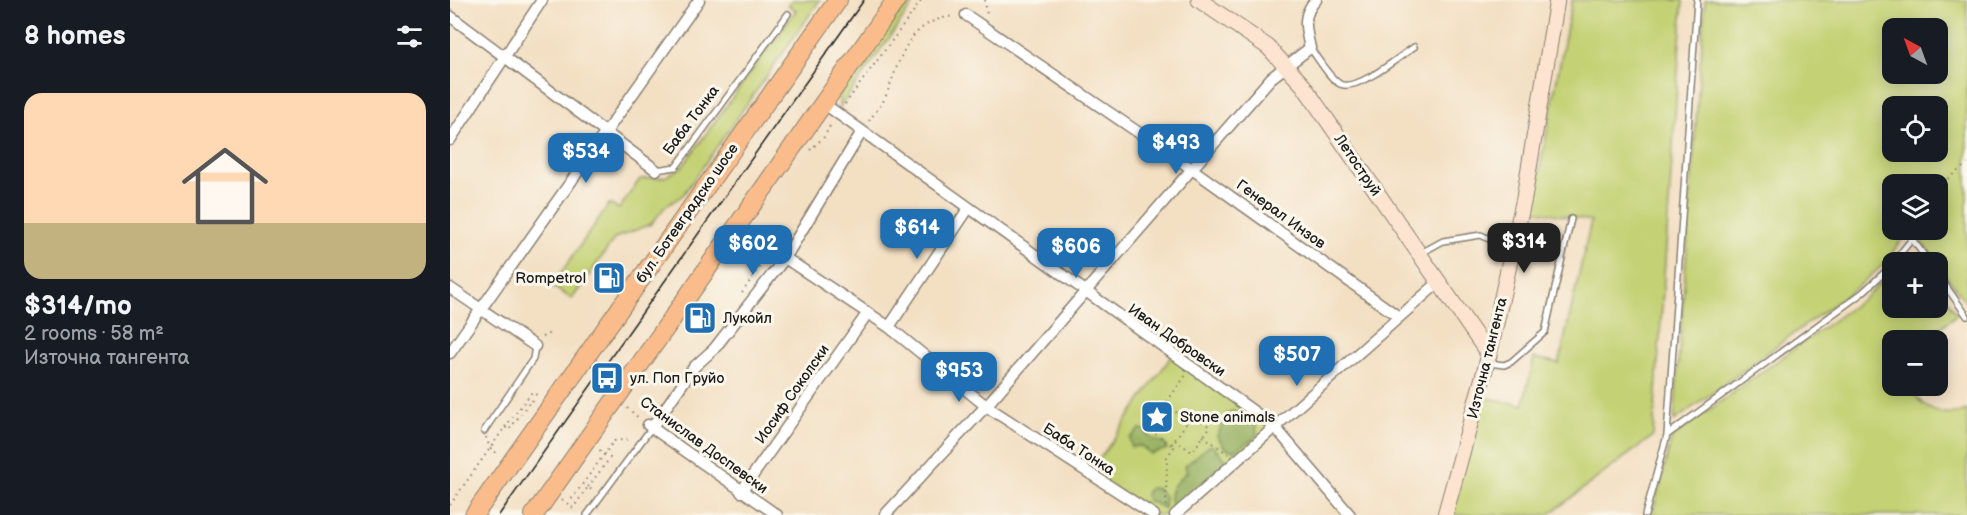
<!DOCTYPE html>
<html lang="en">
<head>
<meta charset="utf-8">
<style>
	body { margin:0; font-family:"Balsamiq Sans",sans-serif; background:#242831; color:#f1f3f6; height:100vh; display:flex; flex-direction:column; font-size:22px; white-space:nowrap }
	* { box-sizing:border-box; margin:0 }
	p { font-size:20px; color:#9ea1a6 }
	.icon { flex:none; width:33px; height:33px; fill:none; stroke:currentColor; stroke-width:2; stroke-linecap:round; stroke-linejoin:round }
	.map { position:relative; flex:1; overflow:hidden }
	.side { display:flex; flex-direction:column; background:#171b24; width:450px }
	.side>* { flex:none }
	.needle { width:39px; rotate:319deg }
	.buttons { position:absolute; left:1432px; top:18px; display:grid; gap:12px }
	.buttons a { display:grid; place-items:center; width:66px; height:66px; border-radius:12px; background:#171b24; box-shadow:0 3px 15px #0003; font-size:30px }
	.price { position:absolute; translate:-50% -51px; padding:0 14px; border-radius:12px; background:#1f6fb2; color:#fff; font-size:20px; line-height:39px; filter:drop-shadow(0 2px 3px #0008) }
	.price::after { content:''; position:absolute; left:50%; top:36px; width:18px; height:14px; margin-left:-9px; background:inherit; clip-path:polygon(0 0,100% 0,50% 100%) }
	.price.active { background:#222; color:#fff }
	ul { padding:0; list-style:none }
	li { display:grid; align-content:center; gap:12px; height:318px; padding:0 24px }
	li span { display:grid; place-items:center; height:186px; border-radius:18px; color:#555 }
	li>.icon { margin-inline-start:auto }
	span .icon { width:108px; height:108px; fill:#fffc; stroke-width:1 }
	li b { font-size:26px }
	h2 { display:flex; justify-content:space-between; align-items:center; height:72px; padding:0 24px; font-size:26px }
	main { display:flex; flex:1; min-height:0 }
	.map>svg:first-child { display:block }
</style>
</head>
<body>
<main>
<section class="side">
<h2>8 homes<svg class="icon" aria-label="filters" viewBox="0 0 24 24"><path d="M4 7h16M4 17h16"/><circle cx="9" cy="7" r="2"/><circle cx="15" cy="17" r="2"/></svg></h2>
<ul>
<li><span style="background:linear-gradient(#ffd9b3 70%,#c2b280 0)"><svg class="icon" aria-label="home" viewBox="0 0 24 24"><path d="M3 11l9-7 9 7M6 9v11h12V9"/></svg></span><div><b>$314/mo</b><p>2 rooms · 58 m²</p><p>Източна тангента</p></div></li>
</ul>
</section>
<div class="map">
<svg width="1517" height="515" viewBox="0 0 1517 515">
	<rect width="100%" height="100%" fill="#fbf7ec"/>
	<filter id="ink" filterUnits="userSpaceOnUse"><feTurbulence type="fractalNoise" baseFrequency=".0167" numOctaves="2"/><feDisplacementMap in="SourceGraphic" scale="12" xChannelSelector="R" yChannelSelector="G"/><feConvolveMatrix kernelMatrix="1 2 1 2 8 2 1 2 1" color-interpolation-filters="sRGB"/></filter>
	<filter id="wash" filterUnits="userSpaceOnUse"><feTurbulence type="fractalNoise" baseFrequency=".008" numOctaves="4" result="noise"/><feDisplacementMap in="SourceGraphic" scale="24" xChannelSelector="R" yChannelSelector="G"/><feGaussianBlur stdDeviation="1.35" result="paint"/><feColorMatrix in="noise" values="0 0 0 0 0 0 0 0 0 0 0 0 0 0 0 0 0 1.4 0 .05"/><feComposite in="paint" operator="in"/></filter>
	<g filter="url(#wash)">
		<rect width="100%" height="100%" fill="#f3dfc2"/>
		<path fill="#c4d274" stroke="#707748" stroke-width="1.5" fill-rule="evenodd" d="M342,0h28l-137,195 -18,12 -14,17 -36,14 -43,61 -20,-13 57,-82 10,5 21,-30 25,-2 17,-10 114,-157 -8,-5z
			M460,0h6l-76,107v-14z
			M1122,0h111l-30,436 -105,79h-103l33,-119 45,9 11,-47 25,5 32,-142 -59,-11z
			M1255,0h262v304l-50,-69 -11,-1 -23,31 -23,20 -186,136zM1488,28v46h-45v-46zM1488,106v46h-45v-46zM1443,184h45v46h-45z
			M1443,270v38h45v-21l19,27 -32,26h-32v46h19c6,24 33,33 55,24v105h-315l20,-78 195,-141z
			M722,355l102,71 -99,89h-21l-65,-41z"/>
		<path fill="#9bb466" stroke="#5c6841" stroke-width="1.5" d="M783,411l22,10 2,13 -5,6 -18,11 -9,-3 -8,-12 10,-22z
			M690,429l5,1 5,8 15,6 2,5 -16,5 -10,-8 -10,1 -1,-9z
			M759,446h4l14,15 -52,49 -3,-1c-6,-20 2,-25 15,-37l-2,-6z
			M700,488l8,1 7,8 -1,11 -17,-8 -2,-6z"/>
	</g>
	<g filter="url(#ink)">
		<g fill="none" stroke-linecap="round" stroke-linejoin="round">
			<defs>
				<path id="lane" d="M860,48c8,10 19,30 30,36 17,8 59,-27 74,-37
					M206,170l20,-3 112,-153
					M971,253l22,-12 38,-6 28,14
					M1488,275l29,41
					M1039,363l15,2 7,-3 34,-30 26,-113
					M34,431l49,-72 2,-13
					M1217,435l195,-142 24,-22 26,-32 17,23
					M137,515l65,-88
					M1195,515l22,-80 30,-435"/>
				<path id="street" d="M516,15l226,154 207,148
					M0,16l206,154
					M373,103l451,323 76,89
					M0,140l92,-140
					M335,258l104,69 97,79 168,109
					M0,288l85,58
					M439,327l79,-118
					M0,353l249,-353
					M205,423l39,-56 20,-18 71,-91 76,-125
					M198,425l129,90
					M291,492l126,-178
					M435,515l101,-109 285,-328 39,-30c-4,-18 -9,-33 6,-48
					M725,515l264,-233"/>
				<path id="secondary" d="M749,0l69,47 35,38 186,270
					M995,515l44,-160 35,-157 33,-198"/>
				<path id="primary" d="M24,515l364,-515
					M84,515l362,-515"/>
			</defs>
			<use href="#lane" stroke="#887e6f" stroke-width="8"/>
			<use href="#street" stroke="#887e6f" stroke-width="13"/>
			<use href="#secondary" stroke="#887e6f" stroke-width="17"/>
			<use href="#primary" stroke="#887e6f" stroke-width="20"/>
			<path stroke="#887e6f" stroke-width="2" stroke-dasharray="1.5 4.5" stroke-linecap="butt" d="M535,0l2,15
				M395,104l77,-104
				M419,121c5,-8 12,-15 16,-23 16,-38 20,-77 70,-82
				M360,150l14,-13 7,-13
				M1488,186l29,-22
				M292,293l28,-42 -16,-22
				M92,337l8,-4
				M177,408l12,10
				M55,427l27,-35 8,5
				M753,436l25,18
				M36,437l4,11 8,6
				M725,440l17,12 18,-25 -17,-12 -5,6
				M721,445l-16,-12 17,-24
				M138,487l22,-29 -12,-9
				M112,500l11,8 15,-21 5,4
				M118,504l46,-63 17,-2
				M0,505l55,-78 4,3 22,-30 4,3
				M716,506l1,-49 7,-10 -3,-2 17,-24 -23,-17 21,-29"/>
			<use href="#lane" stroke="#fff" stroke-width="5"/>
			<use href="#street" stroke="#fff" stroke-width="10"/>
			<use href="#secondary" stroke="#fde4d0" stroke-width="15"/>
			<use href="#primary" stroke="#f9bc8a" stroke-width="18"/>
			<path stroke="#1c1c1c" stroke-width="1.5" d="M49,515l365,-515"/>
		</g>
	</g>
	<defs>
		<symbol id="fuel-square" viewBox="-11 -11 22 22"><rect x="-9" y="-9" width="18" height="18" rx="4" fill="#1f6fb2" stroke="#fbf7ec"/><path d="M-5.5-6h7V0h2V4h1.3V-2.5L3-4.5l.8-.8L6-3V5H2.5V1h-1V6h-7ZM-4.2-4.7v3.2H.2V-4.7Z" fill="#fff"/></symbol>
		<symbol id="bus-square" viewBox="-11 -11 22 22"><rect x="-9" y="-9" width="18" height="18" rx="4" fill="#1f6fb2" stroke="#fbf7ec"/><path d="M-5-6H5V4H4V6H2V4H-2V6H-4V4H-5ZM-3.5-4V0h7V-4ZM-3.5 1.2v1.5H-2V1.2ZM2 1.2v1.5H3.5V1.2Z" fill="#fff"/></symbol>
		<symbol id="sight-square" viewBox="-11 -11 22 22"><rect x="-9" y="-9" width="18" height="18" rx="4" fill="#1f6fb2" stroke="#fbf7ec"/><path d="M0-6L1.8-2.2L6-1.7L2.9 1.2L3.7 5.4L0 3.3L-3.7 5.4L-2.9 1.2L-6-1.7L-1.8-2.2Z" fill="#fff"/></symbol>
	</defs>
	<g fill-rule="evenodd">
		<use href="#fuel-square" x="140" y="259" width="38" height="38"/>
		<use href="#fuel-square" x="231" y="299" width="38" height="38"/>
		<use href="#bus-square" x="138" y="359" width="38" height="38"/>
		<use href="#sight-square" x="688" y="398" width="38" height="38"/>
	</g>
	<g text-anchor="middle" stroke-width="6" stroke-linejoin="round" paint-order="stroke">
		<g font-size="15" fill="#1c1c1c" stroke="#fbf7ec">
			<text transform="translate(241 120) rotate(-53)" y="5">Баба Тонка</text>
			<text transform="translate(908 165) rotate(56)" y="5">Летоструй</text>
			<text transform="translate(237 213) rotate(-55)" y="5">бул. Ботевградско шосе</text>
			<text transform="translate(831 214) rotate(36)" y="5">Генерал Инзов</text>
			<text transform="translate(727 340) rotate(35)" y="5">Иван Добровски</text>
			<text transform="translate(1037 358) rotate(-76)" y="5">Източна тангента</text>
			<text transform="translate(342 394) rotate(-55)" y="5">Иосиф Соколски</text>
			<text transform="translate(254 445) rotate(36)" y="5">Станислав Доспевски</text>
			<text transform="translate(629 449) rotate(33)" y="5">Баба Тонка</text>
		</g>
		<g font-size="15" fill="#1c1c1c" stroke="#fbf7ec" text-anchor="start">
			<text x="136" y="283" text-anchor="end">Rompetrol</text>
			<text x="273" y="323">Лукойл</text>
			<text x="180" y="383">ул. Поп Груйо</text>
			<text x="730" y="422">Stone animals</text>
		</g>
	</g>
</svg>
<div class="buttons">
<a><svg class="needle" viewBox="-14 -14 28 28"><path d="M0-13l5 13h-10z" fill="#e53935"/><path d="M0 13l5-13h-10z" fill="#9ea1a6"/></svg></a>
<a><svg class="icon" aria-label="locate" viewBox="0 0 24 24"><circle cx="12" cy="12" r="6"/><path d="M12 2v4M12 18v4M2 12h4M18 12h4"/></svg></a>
<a><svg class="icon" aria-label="layers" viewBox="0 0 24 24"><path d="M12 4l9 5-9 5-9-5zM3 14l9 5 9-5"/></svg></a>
<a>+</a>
<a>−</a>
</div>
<b class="price" style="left:726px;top:175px">$493</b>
<b class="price" style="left:136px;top:184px">$534</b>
<b class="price" style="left:467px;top:260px">$614</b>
<b class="price active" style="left:1074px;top:274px">$314</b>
<b class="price" style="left:303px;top:276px">$602</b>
<b class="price" style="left:626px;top:279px">$606</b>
<b class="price" style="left:847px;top:387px">$507</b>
<b class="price" style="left:509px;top:403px">$953</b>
</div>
</main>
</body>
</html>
